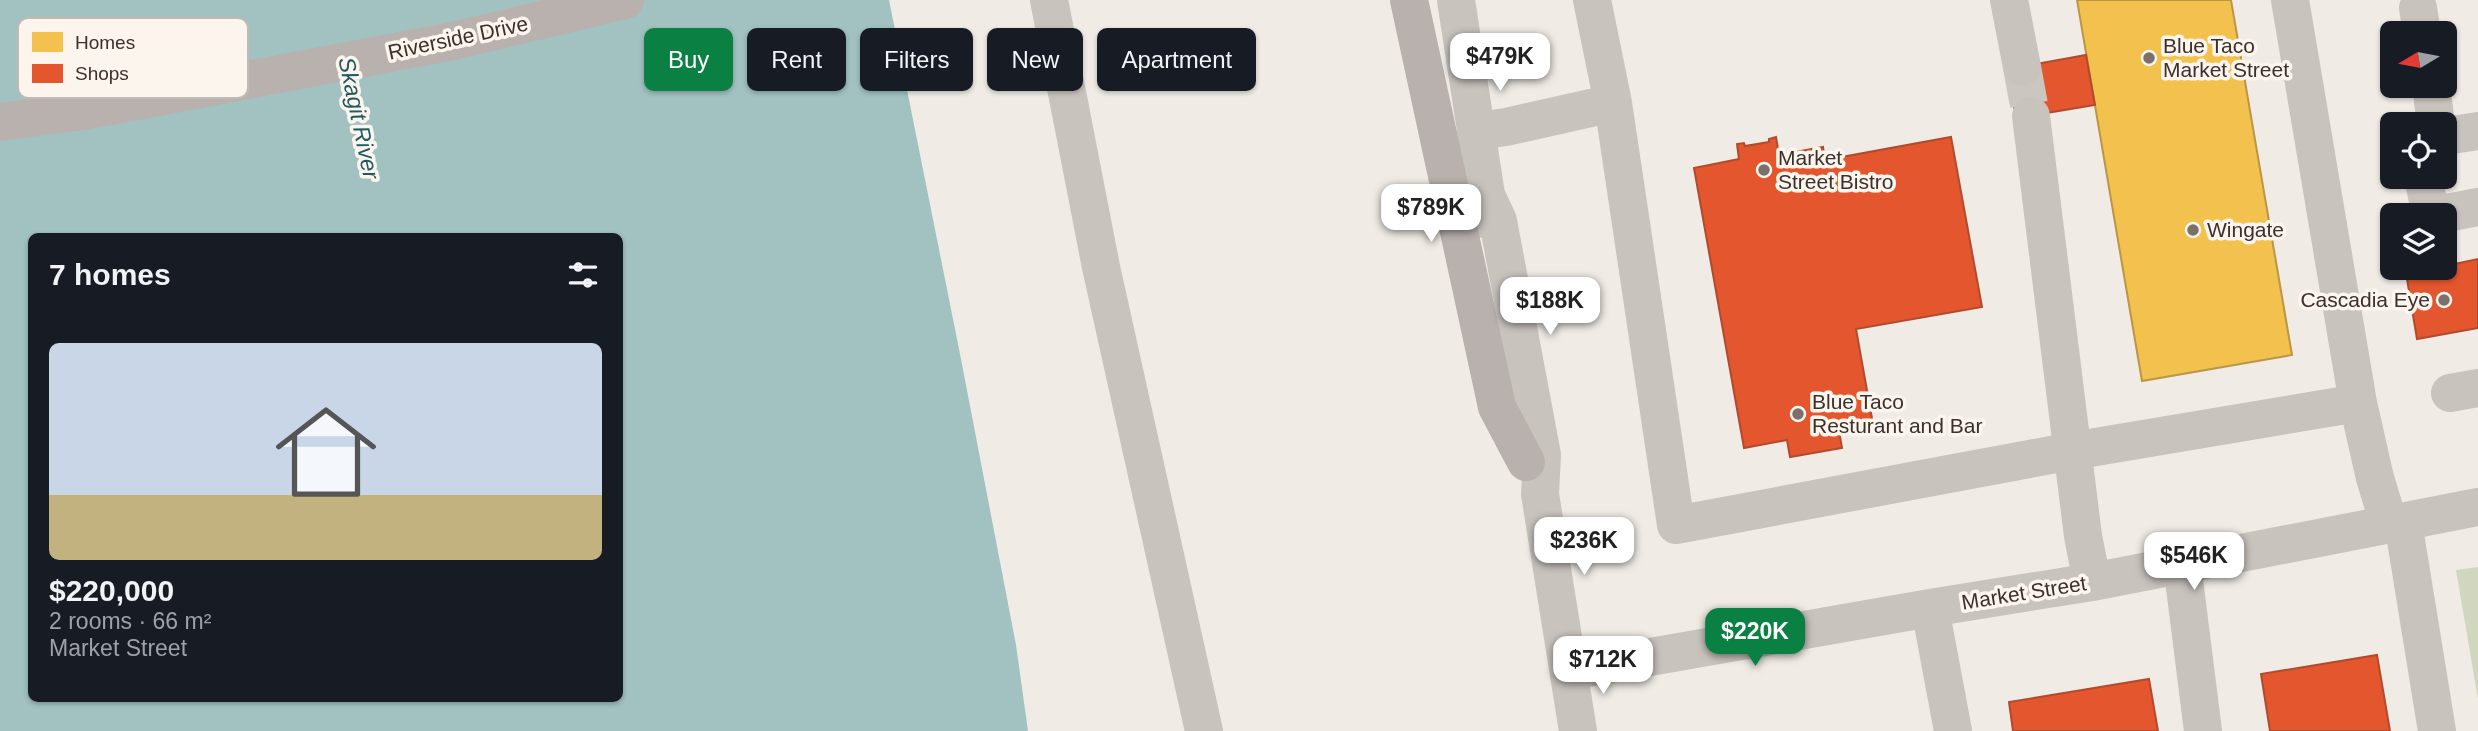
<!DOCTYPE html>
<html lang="en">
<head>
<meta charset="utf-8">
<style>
	body { margin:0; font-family:Helvetica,sans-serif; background:#242831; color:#f1f3f6; height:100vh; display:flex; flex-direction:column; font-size:26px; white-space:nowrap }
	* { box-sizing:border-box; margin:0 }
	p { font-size:23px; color:#9ea1a6 }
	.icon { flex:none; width:38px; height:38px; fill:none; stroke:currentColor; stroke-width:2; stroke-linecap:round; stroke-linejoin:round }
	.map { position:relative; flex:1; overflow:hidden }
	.details { position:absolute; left:28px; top:233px; width:595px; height:469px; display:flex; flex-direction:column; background:#171b24; border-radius:10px; box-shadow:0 2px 5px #0004 }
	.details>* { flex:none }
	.banner { position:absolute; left:644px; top:28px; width:665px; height:63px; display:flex; gap:14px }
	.needle { width:46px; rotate:260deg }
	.buttons { position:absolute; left:2380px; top:21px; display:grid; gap:14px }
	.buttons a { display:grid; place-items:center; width:77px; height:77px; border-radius:10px; background:#171b24; box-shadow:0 2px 5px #0004; font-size:35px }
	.price { position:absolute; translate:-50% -60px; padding:0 16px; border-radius:14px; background:#fff; color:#222; font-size:23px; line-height:46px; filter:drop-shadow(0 2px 4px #0008) }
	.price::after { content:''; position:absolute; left:50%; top:42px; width:21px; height:16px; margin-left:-10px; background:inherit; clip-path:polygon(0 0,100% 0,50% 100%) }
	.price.active { background:#0b8043; color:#fff }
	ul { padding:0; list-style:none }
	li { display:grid; align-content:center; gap:14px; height:371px; padding:0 21px }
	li+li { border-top:2px solid #363941 }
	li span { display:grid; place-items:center; height:217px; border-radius:10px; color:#555 }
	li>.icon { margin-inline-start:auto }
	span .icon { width:126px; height:126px; fill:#fffc; stroke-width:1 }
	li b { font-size:30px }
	h2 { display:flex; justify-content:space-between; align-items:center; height:84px; padding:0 21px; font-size:30px }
	.tag { padding:0 24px; border-radius:10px; background:#171b24; box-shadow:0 2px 5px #0004; font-size:24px; line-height:63px }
	.tag.active { background:#0b8043; color:#fff }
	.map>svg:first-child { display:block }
</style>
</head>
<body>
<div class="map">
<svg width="2478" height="731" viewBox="0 0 2478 731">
	<rect width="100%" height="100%" fill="#f0ebe5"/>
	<path fill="#d1d6bf" d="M2478,567v132l-22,-129z"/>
	<path fill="#a1c2c1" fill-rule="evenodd" d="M0,0h889l71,354 56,291 12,86h-1028zM32,236h588v462h-588z"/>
	<path fill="#f2c14e" stroke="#bb9644" stroke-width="2" d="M2077,0h154l61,355 -150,26z"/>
	<path fill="#e4572e" stroke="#b14b2d" stroke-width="2" d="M2086,55l9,50 -79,13 -8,-49z
		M1776,137l3,18 44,-8 2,13 126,-23 31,170 -126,22 17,95 -34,7 3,17 -52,9 -3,-17 -43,8 -50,-280 45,-9 -2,-15 7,-1 1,3 24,-4v-3z
		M2478,259v69l-61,11 -11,-66 39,-5v-2z
		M2377,655l13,76h-120l-9,-57z
		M2149,679l9,52h-145l-4,-29z"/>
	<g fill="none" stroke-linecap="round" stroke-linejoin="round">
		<path stroke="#ccc6c0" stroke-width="38" stroke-dasharray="38 19" stroke-linecap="butt" d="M2022,67l9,49"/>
		<path stroke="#c9c3be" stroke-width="38" d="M1049,0l52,267 103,464
			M1456,0l30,195 -3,24
			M1592,0l21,103 63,422 396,-74 286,-48
			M2009,0l13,67
			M2290,0l68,403 17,75 14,46
			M2418,8l4,25
			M2431,86l5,38
			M2031,116l52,420 9,46
			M1476,131l30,-4 107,-24
			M2445,136l33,-5
			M2423,177l8,38
			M1486,195l12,26 44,234 -2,39 38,237
			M2437,215l41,-8
			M2450,393l28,-5
			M2403,522l34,209
			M2182,564l21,167
			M1930,608l23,123
			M1570,671l360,-63 162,-26 386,-75"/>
		<path stroke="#b8b1ad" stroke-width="38" d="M1409,0l88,407 29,55
			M0,122l84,-11 369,-70 172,-41"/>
	</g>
	<g fill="#7a716c" stroke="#fbf5ee" stroke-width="2.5">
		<circle cx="2149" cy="58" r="7"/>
		<circle cx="1764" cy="170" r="7"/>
		<circle cx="2193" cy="230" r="7"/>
		<circle cx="2444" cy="300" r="7"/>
		<circle cx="1798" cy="414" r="7"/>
	</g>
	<g text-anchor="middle" stroke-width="7" stroke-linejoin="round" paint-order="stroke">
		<g font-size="21" fill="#3b302b" stroke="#fbf5ee">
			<text transform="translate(458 38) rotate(-12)" y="7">Riverside Drive</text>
			<text transform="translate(2024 593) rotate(-9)" y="7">Market Street</text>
		</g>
		<g font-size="21" fill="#3b302b" stroke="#fbf5ee" text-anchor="start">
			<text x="2163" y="53">Blue Taco<tspan x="2163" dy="24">Market Street</tspan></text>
			<text x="1778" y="165">Market<tspan x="1778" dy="24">Street Bistro</tspan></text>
			<text x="2207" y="237">Wingate</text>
			<text x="2430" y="307" text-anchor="end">Cascadia Eye</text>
			<text x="1812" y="409">Blue Taco<tspan x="1812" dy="24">Resturant and Bar</tspan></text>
		</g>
		<g font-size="23" font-style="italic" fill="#1f5a5e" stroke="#fbf5ee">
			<text transform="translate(359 118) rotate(78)" y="8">Skagit River</text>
		</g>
	</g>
	<rect x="18" y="18" width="230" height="80" rx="10" fill="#fbf5ee" stroke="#c1bab4" stroke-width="2"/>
	<rect x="32" y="32" width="31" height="20" fill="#f2c14e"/>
	<rect x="32" y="64" width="31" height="19" fill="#e4572e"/>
	<g font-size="19" fill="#3b302b">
		<text x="75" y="49">Homes</text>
		<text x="75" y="80">Shops</text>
	</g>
</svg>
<div class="buttons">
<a><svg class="needle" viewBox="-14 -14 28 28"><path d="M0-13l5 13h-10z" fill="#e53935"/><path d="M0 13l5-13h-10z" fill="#9ea1a6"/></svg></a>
<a><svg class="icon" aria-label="locate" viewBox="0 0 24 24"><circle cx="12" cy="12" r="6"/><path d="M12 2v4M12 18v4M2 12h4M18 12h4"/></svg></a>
<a><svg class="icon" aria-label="layers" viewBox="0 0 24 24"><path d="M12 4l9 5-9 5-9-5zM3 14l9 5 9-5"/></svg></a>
</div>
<b class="price" style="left:1500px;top:93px">$479K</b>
<b class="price" style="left:1431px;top:244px">$789K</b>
<b class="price" style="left:1550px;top:337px">$188K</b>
<b class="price" style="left:1584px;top:577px">$236K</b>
<b class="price" style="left:2194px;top:592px">$546K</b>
<b class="price active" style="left:1755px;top:668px">$220K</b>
<b class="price" style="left:1603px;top:696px">$712K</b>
<div class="banner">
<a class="tag active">Buy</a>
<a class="tag">Rent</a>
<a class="tag">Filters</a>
<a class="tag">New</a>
<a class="tag">Apartment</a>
</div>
<section class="details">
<h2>7 homes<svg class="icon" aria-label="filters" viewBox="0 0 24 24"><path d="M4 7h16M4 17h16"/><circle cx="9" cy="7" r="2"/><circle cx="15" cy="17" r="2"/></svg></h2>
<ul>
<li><span style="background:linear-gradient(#c9d6e8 70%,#c2b280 0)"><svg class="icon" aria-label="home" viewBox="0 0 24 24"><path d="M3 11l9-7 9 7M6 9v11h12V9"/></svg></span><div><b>$220,000</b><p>2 rooms · 66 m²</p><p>Market Street</p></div></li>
</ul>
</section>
</div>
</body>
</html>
